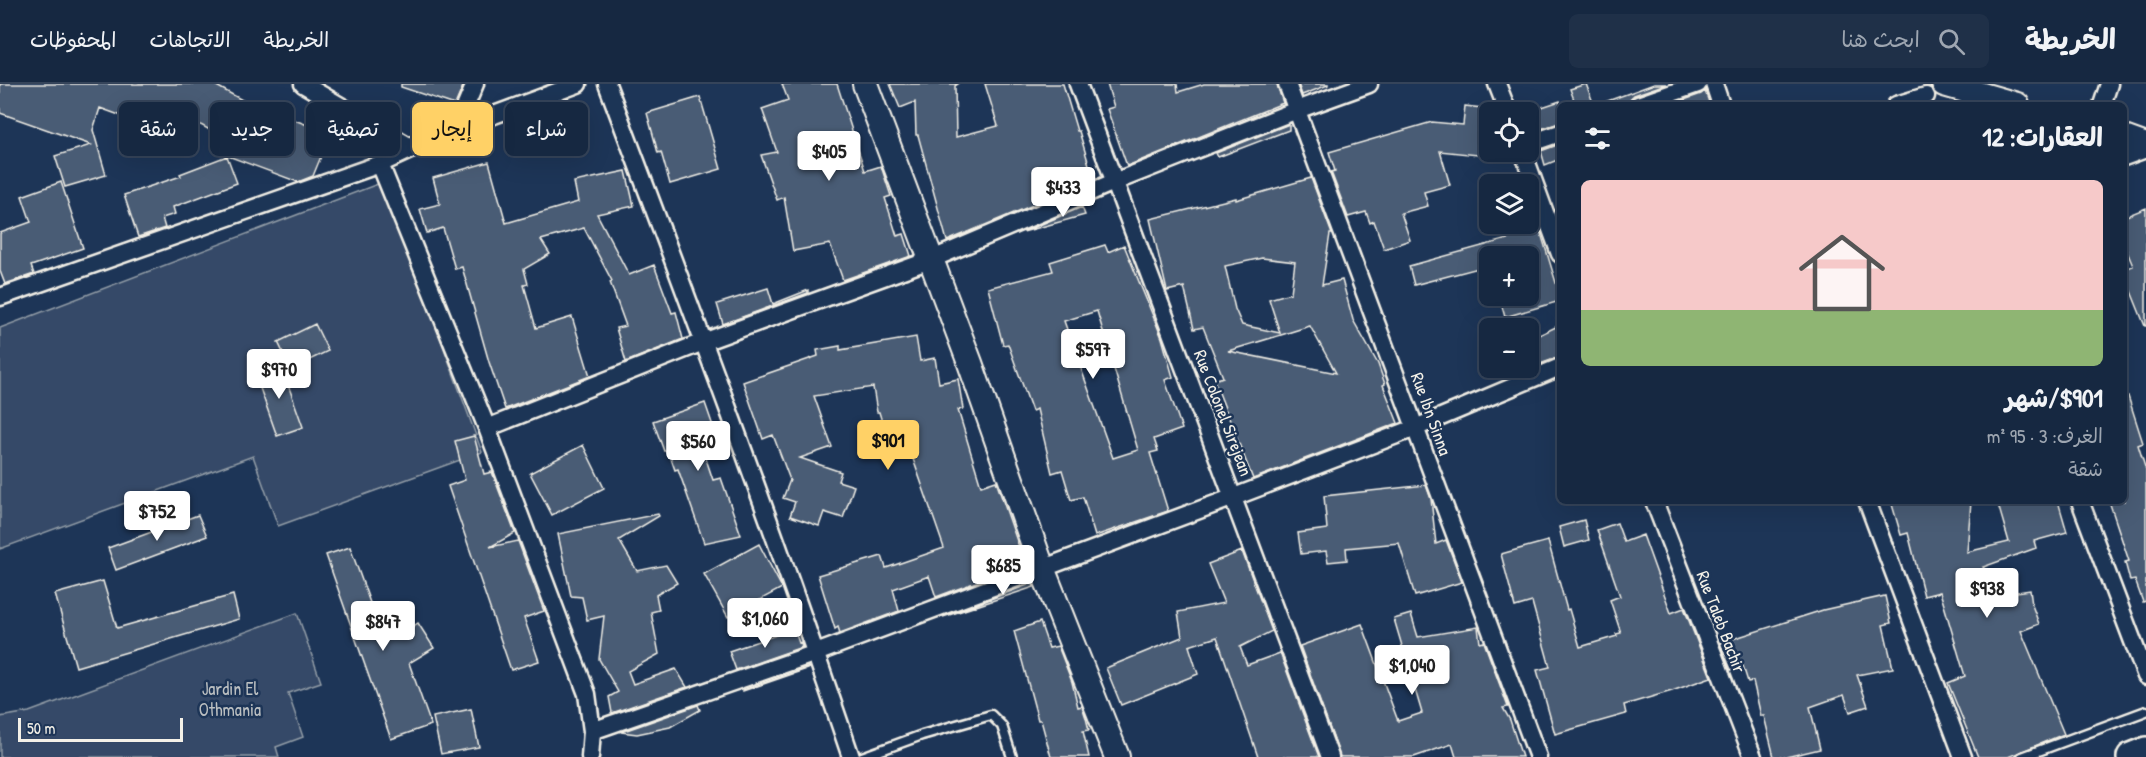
<!DOCTYPE html>
<html lang="ar">
<head>
<meta charset="utf-8">
<style>
	body { margin:0; font-family:"Patrick Hand","Playpen Sans Arabic",sans-serif; background:#1f3048; color:#f1f3f6; direction:rtl; height:100vh; display:flex; flex-direction:column; font-size:22px; white-space:nowrap }
	* { box-sizing:border-box; margin:0 }
	p { font-size:20px; color:#9ea6b1 }
	.icon { flex:none; width:33px; height:33px; fill:none; stroke:currentColor; stroke-width:2; stroke-linecap:round; stroke-linejoin:round }
	.map { position:relative; flex:1; overflow:hidden; direction:ltr }
	.sheet { position:absolute; left:1557px; top:18px; width:570px; height:402px; display:flex; flex-direction:column; background:#162841; border-radius:9px; box-shadow:0 6px 24px #0002,0 0 0 2px #35445a; direction:rtl }
	.sheet>* { flex:none }
	.guide { position:absolute; left:18px; top:18px; width:570px; height:54px; direction:rtl; display:flex; gap:12px }
	.buttons { position:absolute; left:1479px; top:18px; display:grid; gap:12px }
	.buttons a { display:grid; place-items:center; width:60px; height:60px; border-radius:9px; background:#162841; box-shadow:0 6px 24px #0002,0 0 0 2px #35445a; font-size:30px }
	.scale { position:absolute; left:18px; bottom:15px; width:165px; box-sizing:border-box; padding-left:6px; border:3px solid #f4f1e8; border-top:0; font-size:16px; line-height:21px; white-space:nowrap; color:#f4f1e8; -webkit-text-stroke:4px #1d3557; paint-order:stroke }
	.price { position:absolute; translate:-50% -51px; padding:0 14px; border-radius:6px; background:#fff; color:#222; font-size:20px; line-height:39px; filter:drop-shadow(0 2px 3px #0008) }
	.price::after { content:''; position:absolute; left:50%; top:36px; width:18px; height:14px; margin-left:-9px; background:inherit; clip-path:polygon(0 0,100% 0,50% 100%) }
	.price.selected { background:#ffd166; color:#111 }
	ul { padding:0; list-style:none }
	li { display:grid; align-content:center; gap:12px; height:318px; padding:0 24px }
	li span { display:grid; place-items:center; height:186px; border-radius:9px; color:#555 }
	li>.icon { margin-inline-start:auto }
	span .icon { width:108px; height:108px; fill:#fffc; stroke-width:1 }
	li b { font-size:26px }
	h2 { display:flex; justify-content:space-between; align-items:center; height:72px; padding:0 24px; font-size:26px }
	.pill { padding:0 21px; border-radius:9px; background:#162841; box-shadow:0 6px 24px #0002,0 0 0 2px #35445a; font-size:21px; line-height:54px }
	.pill.selected { background:#ffd166; color:#111 }
	header { display:flex; align-items:center; gap:36px; box-sizing:border-box; height:84px; padding:0 30px; background:#162841; border-bottom:2px solid #35445a }
	header strong { font-size:28px }
	nav { display:flex; gap:33px; margin-inline-start:auto; font-size:21px }
	.search { width:420px; height:54px; background:#1f3048; display:flex; align-items:center; gap:15px; box-sizing:border-box; padding:0 21px; border-radius:9px; color:#9ea6b1; font-size:22px }
	.map>svg:first-child { display:block }
</style>
</head>
<body>
<header>
<strong>الخريطة</strong>
<div class="search"><svg class="icon" aria-label="search" viewBox="0 0 24 24"><circle cx="10" cy="10" r="6"/><path d="M15 15l6 6"/></svg>ابحث هنا</div>
<nav><a>الخريطة</a><a>الاتجاهات</a><a>المحفوظات</a></nav>
</header>
<div class="map">
<svg width="2146" height="673" viewBox="0 0 2146 673">
	<rect width="100%" height="100%" fill="#1d3557"/>
	<filter id="ink" filterUnits="userSpaceOnUse"><feTurbulence type="fractalNoise" baseFrequency=".0167" numOctaves="2"/><feDisplacementMap in="SourceGraphic" scale="12" xChannelSelector="R" yChannelSelector="G"/><feConvolveMatrix kernelMatrix="1 2 1 2 8 2 1 2 1" color-interpolation-filters="sRGB"/></filter>
	<g filter="url(#ink)">
		<path fill="#354a67" stroke="#949ea8" stroke-width="1.5" d="M383,98l99,270 -204,74 -25,-70 -253,93v-221z
			M297,529l24,69 -33,11 15,44 -27,10 3,10h-279v-40l29,-5z"/>
		<path fill="#485b74" stroke="#f4f1e8" stroke-width="1.5" fill-rule="evenodd" d="M0,0h213l29,16 76,29 -7,20 11,5 -9,22 -15,6 -70,-26 17,-7 -46,-25 -11,19 -32,-17 -33,-12 -1,2 -22,-8 -7,22 13,45 -41,12 -10,-31 36,-11 -91,-32z
			M401,0h63l-9,21 -54,-18z
			M782,0h55l28,87 16,-5 10,30 -6,2 12,38 7,-2 7,22 -68,24 -13,-36 -37,7 -9,-54 -7,3 -16,-45 16,-3 -15,-43 26,-9z
			M890,0h68l-3,2 1,51 42,-11 -13,-42h78l14,47h2l13,44 2,-1 1,5 -148,62 -29,-106h-2l-1,-33 -15,6z
			M1107,0h70l1,8 26,-8h73l6,19 -156,63 -20,-57 7,-2z
			M1298,0h30v1l-26,10z
			M1586,0l8,21h-18l-6,-16z
			M1654,0h12l-32,11 -4,4 -2,6h-26v-2z
			M1705,7l5,14h-40l31,-11z
			M700,13l21,72 -51,15 -9,-32 -3,1 -11,-40z
			M1560,17v22l-26,8 -7,-19z
			M1465,22l17,2 -4,47 -38,-4 10,34 -26,7 4,14 -27,7 9,27 -26,9 -10,-28 -4,2 -4,-11 -18,5 -17,-45 4,-1 -6,-19 103,-30 31,3z
			M1289,40v6l-71,27 -2,-4z
			M1560,60v15l-15,6 -4,-14z
			M227,72l10,27 -64,24 2,7 -13,4 3,10 -27,9 -14,-42 57,-19 -1,-2z
			M489,78l17,61 72,-21 -4,-20 52,-11 8,35 -37,8 32,61 25,-10 18,48 4,-1 7,27 -57,23 -10,-34 10,-2 -16,-44 2,-1 -28,-53 -43,12 9,14 -26,15 4,15 -4,1 12,43 36,-11 18,59 -85,33 -16,-47 -27,-95 -7,2 -12,-41 -16,5 -7,-24 20,-5 -7,-26z
			M1311,94l21,56h-2l-8,51 20,-5 11,40 25,44 7,20 -2,1 15,38 -145,56 -39,-99 9,-3 -20,-50 -9,2 -10,-42 -17,4 -17,-72 86,-21v2zM1262,174l33,4 -4,31 -22,6 11,34 -38,-8 -7,-16 -10,-43zM1310,242l26,47 -108,-22 53,-16z
			M61,98l22,66 -52,18 3,8 -29,10 -5,-13v-38l31,-11 -9,-26z
			M1082,123l3,8 -62,17z
			M2146,124v118h-1l-21,-52v-5l9,-3 -9,-22v-27z
			M1540,146l20,66v5l-55,16 -6,-21h29v-40h-38v9l-76,20 -5,-19z
			M1105,161l3,7 16,-7 38,93 11,39 -8,3 17,49 -28,10 4,12 -8,2 18,58 -73,25 -12,-39 -12,3 -9,-30 -10,3 -15,-64 -5,2 -24,-67 -5,1 -15,-57 65,-17 -3,-9zM1097,227l41,139 -25,8 -49,-137z
			M768,204l5,16 35,-14v3l-85,31 -6,-20z
			M315,240l13,27 -37,18 -13,-27z
			M1560,241v32l-23,8 -6,-26z
			M916,253l4,24 15,-3 4,25 19,-4 5,30 -5,1 23,76 15,-5 29,83 -89,33 -7,-21 -36,13 6,22 -59,22 -2,-6 -3,2 -17,-54 64,-19 4,12 58,-20 -32,-92 -4,1 -4,-13 -14,4 -11,-36h-2l-4,-25 -59,9 18,51 -32,11 41,14 -3,9 16,5 -11,32 -19,-6 -5,14 -29,-10 5,-14 -12,-4 7,-18 -17,-45 -10,4 -20,-57 75,-26 -1,-6 23,-4v4z
			M281,281l22,62 -26,9 -22,-62z
			M2128,312l15,47 -5,2 8,25v131l-3,1 -8,-22 -5,1 -5,-19 4,-1 -20,-60h15v-104z
			M705,319l9,26 -16,6 15,45 8,-2 20,57 -37,8 -26,-74 -3,1 -7,-20 -4,1 -11,-30z
			M474,352l10,38 8,-2 23,61 -25,14 28,-6 26,70 -20,7 15,43 -28,9 -63,-184 17,-6 -10,-39z
			M583,361l21,43 -52,27 -22,-42z
			M1426,401l5,14 5,45 10,-4 16,42 -47,14 -16,-53 -53,5 1,12 -19,2 -2,-11 -25,3 -3,-21 29,-4 -3,-33z
			M1891,417h80l-4,51 42,-10 -12,-41h61l9,31 -33,9 2,7 -53,19 21,27 26,-4 2,15 7,19 -18,7 43,103 -56,23h-30l-30,-74 17,-7 -21,-71 -4,-13 -16,4 -16,-63 -7,2z
			M658,430l1,2 -40,24 18,31 29,-6 11,18 -21,12 3,15 -8,2 8,42 -31,17 5,13 43,-15 11,18 -75,26 -3,-16 9,-5 -19,-33 5,-43 -17,4 -5,-23 -11,-1 -13,-62z
			M198,431l9,21 -91,34 -8,-22z
			M1584,436l5,20 -25,7 -5,-20z
			M1617,439l7,19 19,-7 28,78 13,-5 27,69 -39,14 -48,14 2,9 -71,20 -18,-64 13,-3 -18,-65 -17,5 -14,-53 47,-13 19,69 2,-1 11,38 37,-11 -1,-2 5,-1 -11,-33 10,-4 -23,-66z
			M759,460l23,44 -54,29 -24,-43z
			M350,463l33,92 20,-6 15,-10 16,25 -25,15 22,62 -40,14 -65,-184z
			M1242,467l30,80 -32,16 7,18 33,-12 39,104h-61l-41,-120 -28,9 9,28 -77,31 -15,-37 76,-31 -4,-25 46,-9 -16,-39z
			M103,497l14,47 116,-33 6,24 -163,48 -21,-73z
			M1033,499l1,4 -91,30z
			M1885,512l6,27 -8,2 10,43 -36,7 11,31 -18,6 -6,-17 -34,12 10,42 -34,8h-12l-10,-41h-3l-8,-35 -5,1 -5,-16 -12,4 -11,-27 103,-33z
			M1411,530l7,23 60,-10 2,16 4,-1 24,65 -5,1 7,12 12,37h-66l-4,-13 -38,13h-74l-40,-111 62,-22 36,97 24,-8 -28,-94z
			M1040,538l9,26 9,-2 14,36 6,25 4,-1 4,12 3,12 -6,1 6,26h-38l-10,-37h-3l-24,-89z
			M794,545l5,14 2,-1 1,5 -66,23 -7,-19z
			M809,583l1,1 -67,23v-1z
			M698,621l2,5 -30,17 -33,7 -16,-2z
			M471,625l8,38 -38,7 -8,-37z"/>
		<g fill="none" stroke-linecap="round" stroke-linejoin="round">
			<defs>
				<path id="lane" d="M862,673l60,-22 69,-20 11,11 10,31
					M2022,673l124,-46"/>
				<path id="street" d="M303,0l111,65
					M607,0c84,223 168,447 244,673
					M1078,0l252,673
					M1287,0l251,673
					M1497,0l11,28
					M1714,0l7,21
					M1638,21l60,-21
					M1896,21l30,-9
					M2102,21l7,-21
					M456,45l19,-45
					M1528,60l32,-11
					M1523,68l37,102
					M2124,73l22,-8
					M380,80l107,264 100,266 5,37 -2,26
					M0,213l380,-133 76,-35 122,-45
					M487,344l216,-86 227,-82 184,-78 183,-72 72,-26
					M1654,417l99,256
					M1867,417l96,256
					M2080,417l66,175
					M592,647l224,-78 418,-156 181,-69 145,-61"/>
				<path id="secondary" d="M865,0l105,279 72,205 75,189
					M1944,0l73,21
					M2124,54l22,8"/>
				<path id="primary" d="M2131,673l15,-6"/>
			</defs>
			<use href="#lane" stroke="#f4f1e8" stroke-width="13"/>
			<use href="#street" stroke="#f4f1e8" stroke-width="21"/>
			<use href="#secondary" stroke="#f4f1e8" stroke-width="28"/>
			<use href="#primary" stroke="#f4f1e8" stroke-width="32"/>
			<use href="#lane" stroke="#1d3557" stroke-width="8"/>
			<use href="#street" stroke="#1d3557" stroke-width="16"/>
			<use href="#secondary" stroke="#1d3557" stroke-width="24"/>
			<use href="#primary" stroke="#1d3557" stroke-width="27"/>
		</g>
	</g>
	<g text-anchor="middle" stroke-width="5" stroke-linejoin="round" paint-order="stroke">
		<g font-size="18" fill="#f4f1e8" stroke="#1d3557">
			<text transform="translate(1223 329) rotate(69)" y="6">Rue Colonel Sirejean</text>
			<text transform="translate(1431 330) rotate(70)" y="6">Rue Ibn Sinna</text>
			<text transform="translate(1721 538) rotate(69)" y="6">Rue Taleb Bachir</text>
		</g>
		<g font-size="18" fill="#bbbfc1" stroke="#1d3557">
			<text x="230" y="611">Jardin El<tspan x="230" dy="21">Othmania</tspan></text>
		</g>
	</g>
</svg>
<div class="buttons">
<a><svg class="icon" aria-label="locate" viewBox="0 0 24 24"><circle cx="12" cy="12" r="6"/><path d="M12 2v4M12 18v4M2 12h4M18 12h4"/></svg></a>
<a><svg class="icon" aria-label="layers" viewBox="0 0 24 24"><path d="M12 4l9 5-9 5-9-5zM3 14l9 5 9-5"/></svg></a>
<a>+</a>
<a>−</a>
</div>
<div class="scale">50 m</div>
<b class="price" style="left:829px;top:98px">$405</b>
<b class="price" style="left:1063px;top:134px">$433</b>
<b class="price" style="left:1093px;top:296px">$597</b>
<b class="price" style="left:279px;top:316px">$970</b>
<b class="price selected" style="left:888px;top:387px">$901</b>
<b class="price" style="left:698px;top:388px">$560</b>
<b class="price" style="left:157px;top:458px">$752</b>
<b class="price" style="left:1003px;top:512px">$685</b>
<b class="price" style="left:1987px;top:535px">$938</b>
<b class="price" style="left:765px;top:565px">$1,060</b>
<b class="price" style="left:383px;top:568px">$847</b>
<b class="price" style="left:1412px;top:612px">$1,040</b>
<div class="guide">
<a class="pill">شراء</a>
<a class="pill selected">إيجار</a>
<a class="pill">تصفية</a>
<a class="pill">جديد</a>
<a class="pill">شقة</a>
</div>
<section class="sheet">
<h2>العقارات: 12<svg class="icon" aria-label="filters" viewBox="0 0 24 24"><path d="M4 7h16M4 17h16"/><circle cx="9" cy="7" r="2"/><circle cx="15" cy="17" r="2"/></svg></h2>
<ul>
<li><span style="background:linear-gradient(#f6c9c9 70%,#8fb573 0)"><svg class="icon" aria-label="home" viewBox="0 0 24 24"><path d="M3 11l9-7 9 7M6 9v11h12V9"/></svg></span><div><b>$901/شهر</b><p>الغرف: 3 · 95 m²</p><p>شقة</p></div></li>
</ul>
</section>
</div>
</body>
</html>
